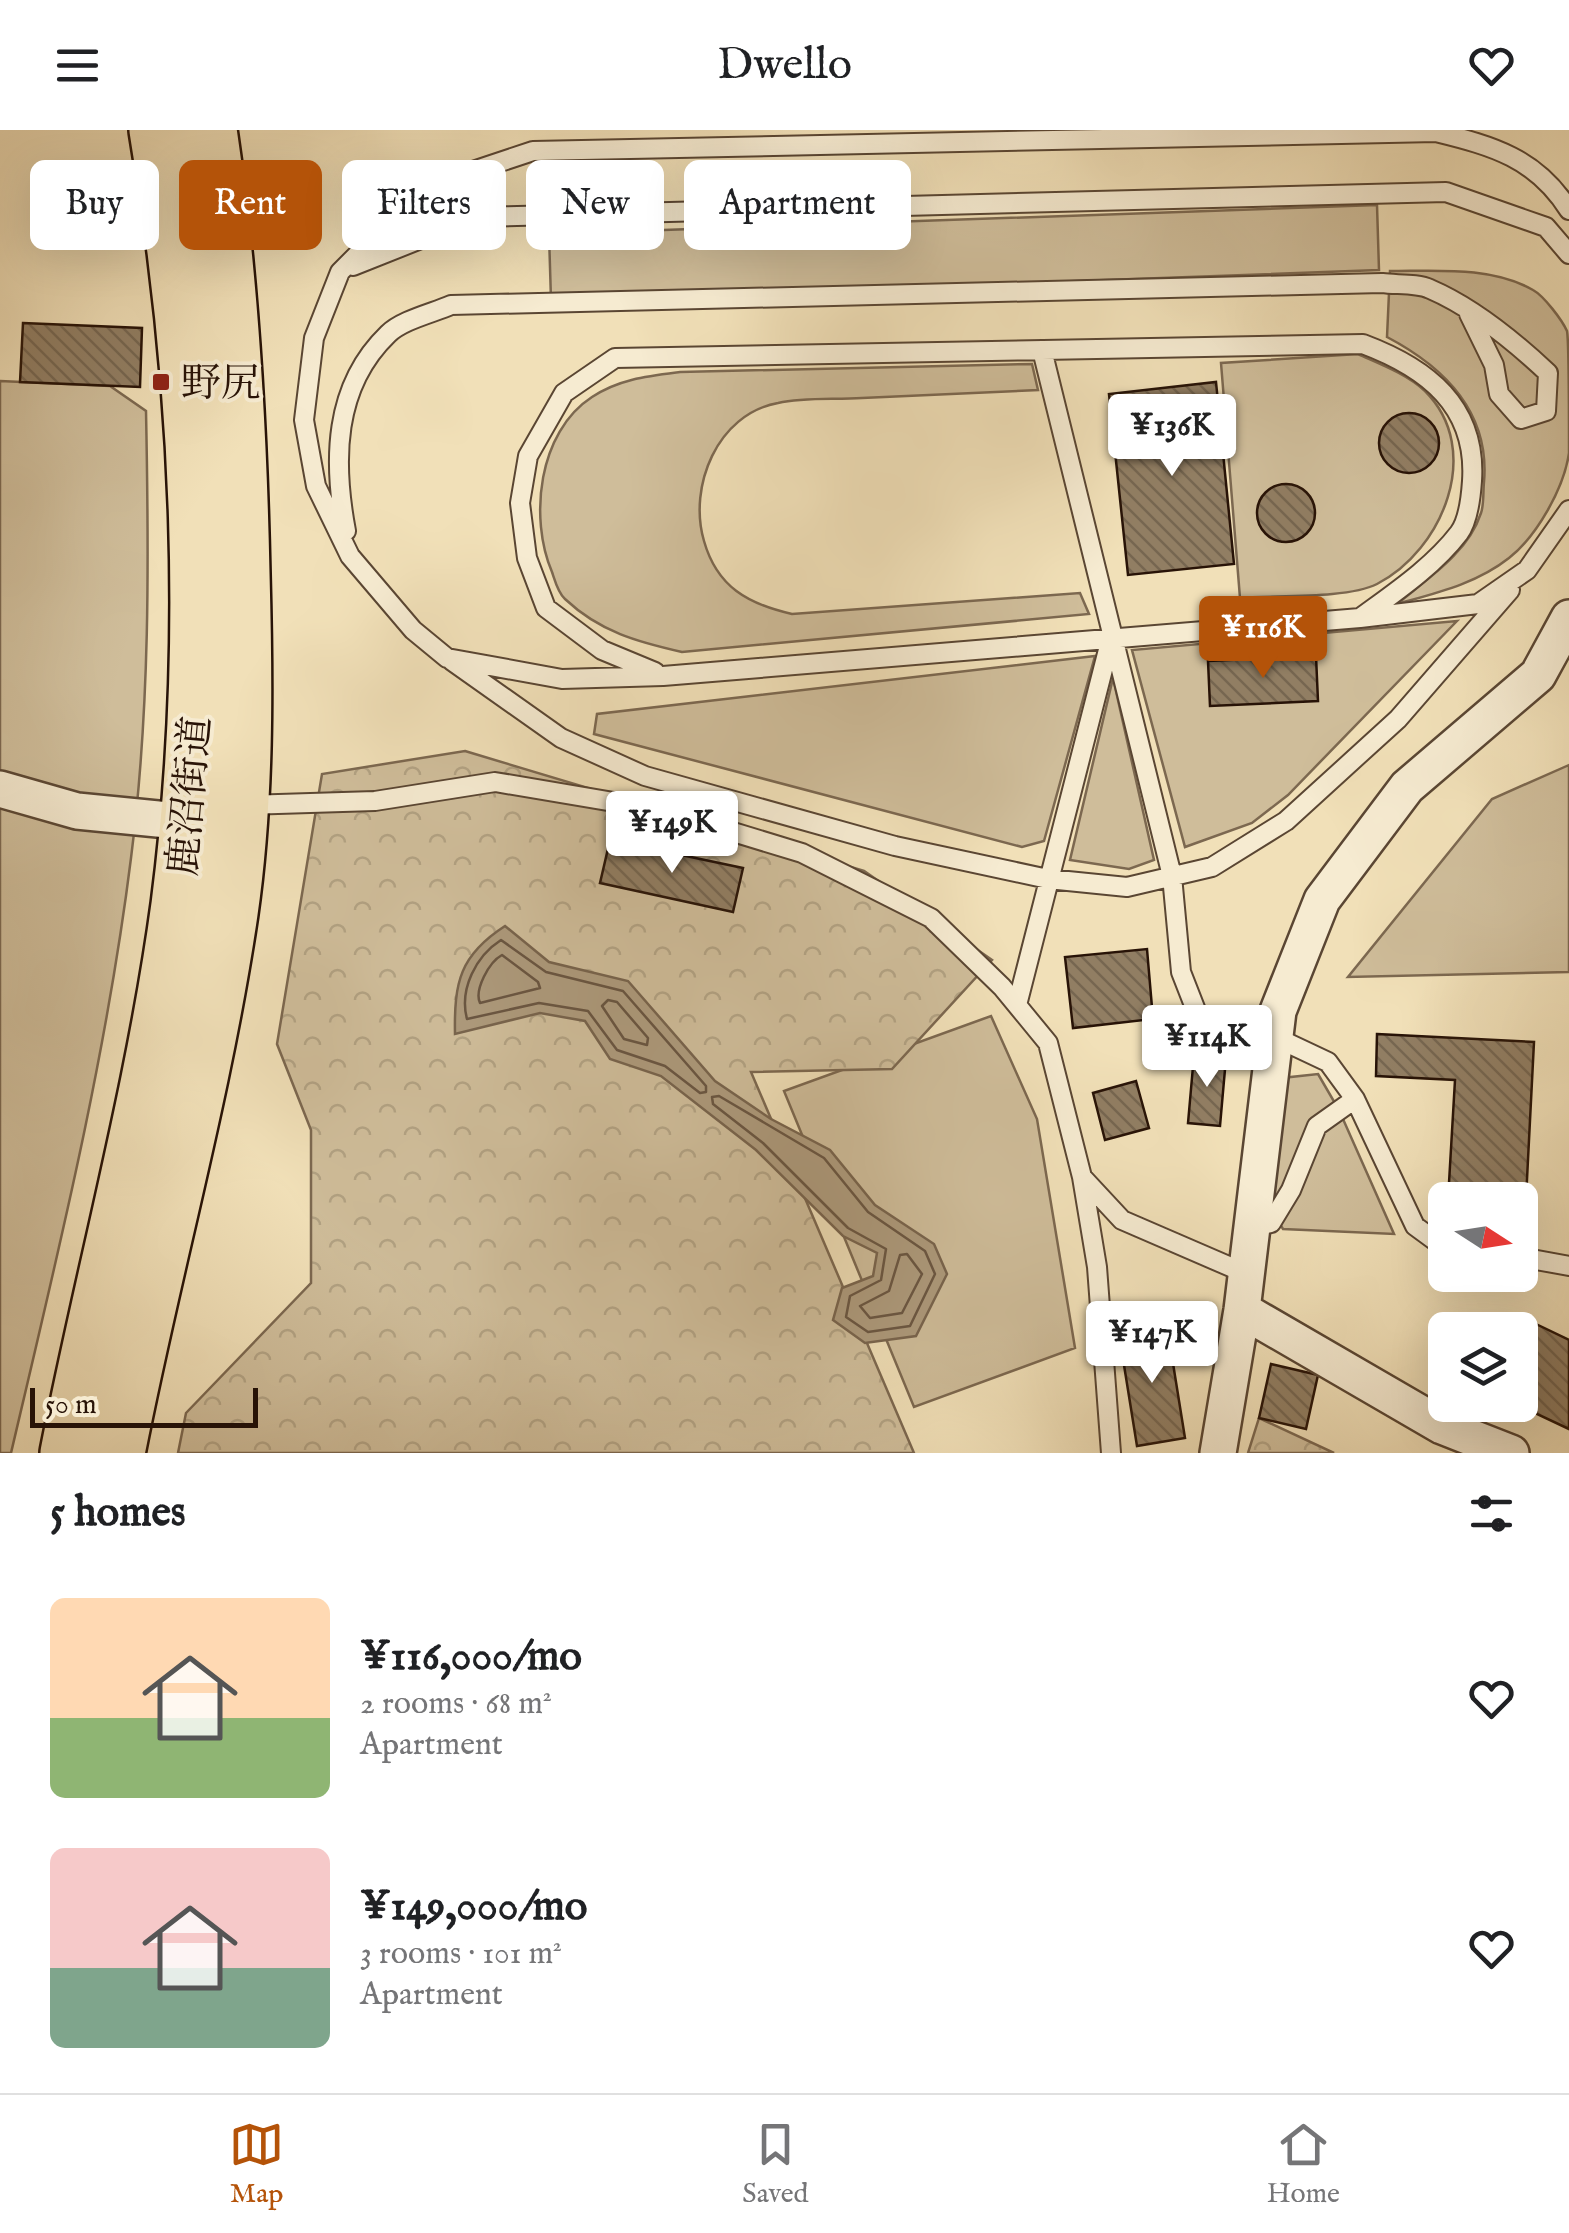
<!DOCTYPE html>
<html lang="en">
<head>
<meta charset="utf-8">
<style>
	body { margin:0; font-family:"IM FELL English","Noto Serif JP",serif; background:#f2f2f2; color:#202124; height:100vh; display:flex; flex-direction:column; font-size:38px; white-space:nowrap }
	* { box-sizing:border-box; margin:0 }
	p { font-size:32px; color:#757577 }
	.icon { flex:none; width:55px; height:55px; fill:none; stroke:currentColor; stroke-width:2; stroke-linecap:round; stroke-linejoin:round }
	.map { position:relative; height:1323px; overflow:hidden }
	.side { display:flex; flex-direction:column; background:#fff; flex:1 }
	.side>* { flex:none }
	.guide { position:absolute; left:30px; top:30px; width:1000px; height:90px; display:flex; gap:20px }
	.needle { width:65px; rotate:102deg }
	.tools { position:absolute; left:1428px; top:1052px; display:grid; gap:20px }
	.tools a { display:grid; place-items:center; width:110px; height:110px; border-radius:15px; background:#fff; box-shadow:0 10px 40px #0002; font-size:50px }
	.scale { position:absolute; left:30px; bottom:25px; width:228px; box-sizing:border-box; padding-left:10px; border:5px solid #281307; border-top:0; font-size:28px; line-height:35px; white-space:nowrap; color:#281307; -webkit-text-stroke:8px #f6ebd1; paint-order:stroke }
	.price { position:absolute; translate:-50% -85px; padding:0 22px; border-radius:10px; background:#fff; color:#222; font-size:32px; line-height:65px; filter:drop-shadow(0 2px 5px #0008) }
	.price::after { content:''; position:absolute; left:50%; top:60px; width:30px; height:22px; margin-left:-15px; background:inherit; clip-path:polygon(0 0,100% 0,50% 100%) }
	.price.active { background:#b45309; color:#fff }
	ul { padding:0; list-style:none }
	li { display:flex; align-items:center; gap:30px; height:250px; padding:0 50px }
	li span { display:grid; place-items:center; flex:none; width:280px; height:200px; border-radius:15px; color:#555 }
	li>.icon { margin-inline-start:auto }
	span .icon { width:120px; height:120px; fill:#fffc; stroke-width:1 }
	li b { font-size:42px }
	h2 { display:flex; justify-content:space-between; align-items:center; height:120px; padding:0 50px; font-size:42px }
	.pill { padding:0 35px; border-radius:15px; background:#fff; box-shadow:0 10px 40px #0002; font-size:35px; line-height:90px }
	.pill.active { background:#b45309; color:#fff }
	header { display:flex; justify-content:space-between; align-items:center; height:130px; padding:0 50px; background:#fff; font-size:45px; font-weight:600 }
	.dock { display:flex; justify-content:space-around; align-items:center; height:140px; border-top:2px solid #e0e0e0; background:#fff; font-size:28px; color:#757577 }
	.dock a { display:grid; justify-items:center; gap:5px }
	.dock .active { color:#b45309 }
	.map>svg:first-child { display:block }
</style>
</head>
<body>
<header><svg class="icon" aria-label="menu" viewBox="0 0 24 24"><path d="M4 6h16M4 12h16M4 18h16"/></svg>Dwello<svg class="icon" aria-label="heart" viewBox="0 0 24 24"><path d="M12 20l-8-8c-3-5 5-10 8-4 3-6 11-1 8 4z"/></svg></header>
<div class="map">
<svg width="1569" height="1323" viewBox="0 0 1569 1323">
	<defs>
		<pattern id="forest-crowns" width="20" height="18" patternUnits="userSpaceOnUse" patternTransform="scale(2.5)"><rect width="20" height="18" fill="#cfbd9a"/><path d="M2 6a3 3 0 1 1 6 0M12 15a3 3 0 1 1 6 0" fill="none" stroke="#b2a283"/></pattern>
		<pattern id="building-back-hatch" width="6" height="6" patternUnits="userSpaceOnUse" patternTransform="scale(2.5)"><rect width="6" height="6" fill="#917e63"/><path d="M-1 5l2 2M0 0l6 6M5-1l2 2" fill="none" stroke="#766650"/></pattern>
	</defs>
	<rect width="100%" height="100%" fill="#f1e0b8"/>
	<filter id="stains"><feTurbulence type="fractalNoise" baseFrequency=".002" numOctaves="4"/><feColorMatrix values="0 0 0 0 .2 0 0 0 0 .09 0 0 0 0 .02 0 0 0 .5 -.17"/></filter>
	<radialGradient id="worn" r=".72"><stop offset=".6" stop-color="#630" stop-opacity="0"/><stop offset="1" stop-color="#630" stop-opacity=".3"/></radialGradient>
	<path fill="#cfbd9a" stroke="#7c6850" stroke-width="2.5" d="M1377,75l2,65 -828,30 -2,-66z
		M1390,141c46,0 102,-5 143,19 11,6 29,30 34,41 2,10 2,106 2,122 -5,35 -32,83 -60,105 -33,26 -73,35 -112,46 30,-25 71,-51 84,-91 3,-8 2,-21 3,-31 6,-69 -38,-114 -97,-145z
		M1358,224c22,10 49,20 67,37 59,59 18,159 -48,193 -30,15 -101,11 -137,14l-19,-235z
		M1032,234l6,26c-58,3 -117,5 -176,8 -27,2 -57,-1 -84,5 -61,11 -90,84 -74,138 13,46 44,63 88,73l288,-21 9,21 -407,38c-44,-10 -82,-20 -117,-53 -7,-6 -10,-18 -13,-27 -23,-54 -14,-140 40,-175 27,-18 56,-21 88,-25z
		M0,251l110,5 36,25c3,150 4,298 -15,447 -25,201 -74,399 -120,595h-11z
		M1457,491l-169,174 -36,28 -67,24 -53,-197z
		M1095,526l-51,185 -22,6 -428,-113 3,-20z
		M1113,548l41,182 -25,9 -59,-9z
		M1569,635v207l-221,5 144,-178z
		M991,886l46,103 38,229 -161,59 -130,-316z
		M1318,944l21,36 55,124 -111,-5 -15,-24 14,-127z"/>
	<path fill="url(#forest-crowns)" stroke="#7c6850" stroke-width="2.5" d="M465,621l399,120 128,89 -100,109 -141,3 163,381h-736l8,-40 125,-130v-153l-34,-86 45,-270z
		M1259,1288l75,35h-86z"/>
	<path fill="#ad9a7c" stroke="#78644d" stroke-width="2.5" d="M505,796l44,36 79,19 87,100 56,38 59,31 45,55 59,39 13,30 -31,62 -51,7 -32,-23 9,-32 31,-12 4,-23 -34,-17 -87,-86 -95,-74 -51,-17 -25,-38 -45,-8 -85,21c-1,-52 5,-79 50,-108z"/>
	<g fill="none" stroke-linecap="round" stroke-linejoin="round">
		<path stroke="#6a5642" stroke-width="2.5" d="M501,810l45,32 77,19 83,95v6l-6,1 -35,-27 -48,-16 -29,-39 -49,-8 -72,16c-8,-30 9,-63 34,-79z
			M502,825l36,27 2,6 -60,15c-6,-13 9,-41 22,-48z
			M608,870l9,2 31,36 -1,7 -23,-6 -22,-33z
			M719,966l105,62 44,54 57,39 10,23 -25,52 -42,6 -22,-15 4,-21 31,-16 5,-31 -38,-21 -85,-85 -50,-39 -1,-7z
			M907,1124l15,20 -20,39 -32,5 -10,-12 29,-15 11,-36z"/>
	</g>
	<path fill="url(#building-back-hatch)" stroke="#281307" stroke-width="2.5" d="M23,193l119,5 -2,59 -120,-5z
		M1216,252l18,182 -106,11 -19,-181z
		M1379 313a30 30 0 1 1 60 0a30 30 0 1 1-60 0Z
		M1257 383a29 29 0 1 1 58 0a29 29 0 1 1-58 0Z
		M1316,526l2,45 -108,5 -2,-45z
		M610,710l133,28 -10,44 -133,-29z
		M1147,819l6,70 -80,9 -8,-71z
		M1377,904l157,8 -10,196h-4v-38h-72l7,-120 -79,-4z
		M1194,925l32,3 -6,68 -32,-3z
		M1136,951l13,47 -44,12 -12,-47z
		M1536,1194l33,16v89l-51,-24 2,-48z
		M1167,1196l18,112 -48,8 -18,-112z
		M1271,1234l47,11 -12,54 -47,-11z"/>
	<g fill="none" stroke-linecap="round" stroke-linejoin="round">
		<defs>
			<path id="lane" d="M1569,80c-33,-52 -76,-64 -133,-78l-903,19 -81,27 -54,36 -58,58 -26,66 -10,82 12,66 34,70 63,74 34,28 115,21 101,-3 697,-58 118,-14 49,-34 42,-60
				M353,136l123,-49 970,-25 100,35 23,27
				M1042,220l130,526 9,96 16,41 78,24 53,25 27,37 60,127 30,22
				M346,401c-13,-69 -13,-144 42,-197 14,-14 45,-21 63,-29l931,-22c14,2 35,0 48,6 42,18 85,53 118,84l-2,38 -25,8 -22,-25 -5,-29 -25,-51
				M452,531l109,77 84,38 250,70 153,33 79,8 85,-20 74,-46 112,-102 112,-129
				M655,542l-53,-22 -56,-42 -19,-50 -7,-55 8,-47 36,-63 51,-35 748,-14c64,24 114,62 109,137 -1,15 -4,40 -13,52 -26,34 -65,60 -99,85
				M247,675l128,-4 120,-19 166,28 141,43 129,65 71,69 46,56 34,134 40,43 125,54
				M1017,875l93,-363
				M1082,1047l15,90 14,186
				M1252,1097l19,-4 20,-33 26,-64 38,-27
				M1520,1127l49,9"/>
			<path id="street" d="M0,659l77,22 111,11 16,-5
				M1242,1180l200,116 69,27
				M1218,1323l24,-143 36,-299 44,-111 85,-113 131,-112 31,-57"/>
			<path id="primary" d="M68,1323c36,-183 86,-363 111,-548 33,-256 21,-521 -22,-775
				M117,1323c35,-181 86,-357 113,-540 16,-111 15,-227 12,-339 -3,-149 -11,-297 -33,-444"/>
		</defs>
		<use href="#lane" stroke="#5a4633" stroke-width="22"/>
		<use href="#street" stroke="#5a4633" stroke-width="40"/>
		<use href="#primary" stroke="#281307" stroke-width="60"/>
		<use href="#lane" stroke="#f6ebd1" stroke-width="18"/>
		<use href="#street" stroke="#f6ebd1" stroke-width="35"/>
		<use href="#primary" stroke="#f1e0b8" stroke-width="55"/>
	</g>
	<rect fill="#8f2418" stroke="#f6ebd1" stroke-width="4" x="151" y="242" width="20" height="20" rx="5"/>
	<g text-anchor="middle" stroke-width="8" stroke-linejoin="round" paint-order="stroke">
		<g font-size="40" fill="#281307" stroke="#f6ebd1" text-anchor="start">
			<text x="181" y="266">野尻</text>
		</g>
		<g font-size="40" fill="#281307" stroke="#f6ebd1">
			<text transform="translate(188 666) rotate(-85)" y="14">鹿沼街道</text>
		</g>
	</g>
	<rect width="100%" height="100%" filter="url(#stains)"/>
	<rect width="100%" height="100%" fill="url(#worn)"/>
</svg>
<div class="tools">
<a><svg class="needle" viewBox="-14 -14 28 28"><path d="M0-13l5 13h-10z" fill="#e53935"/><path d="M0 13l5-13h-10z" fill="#757577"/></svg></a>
<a><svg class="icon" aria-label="layers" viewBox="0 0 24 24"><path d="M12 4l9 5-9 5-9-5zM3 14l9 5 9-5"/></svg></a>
</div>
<div class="scale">50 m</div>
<b class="price" style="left:1172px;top:349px">¥136K</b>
<b class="price active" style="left:1263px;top:551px">¥116K</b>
<b class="price" style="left:672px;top:746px">¥149K</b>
<b class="price" style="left:1207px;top:960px">¥114K</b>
<b class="price" style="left:1152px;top:1256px">¥147K</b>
<div class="guide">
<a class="pill">Buy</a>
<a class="pill active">Rent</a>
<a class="pill">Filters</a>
<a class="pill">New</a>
<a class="pill">Apartment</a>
</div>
</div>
<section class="side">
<h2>5 homes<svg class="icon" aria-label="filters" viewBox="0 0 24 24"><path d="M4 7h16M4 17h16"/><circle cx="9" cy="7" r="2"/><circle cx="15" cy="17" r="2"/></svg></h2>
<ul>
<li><span style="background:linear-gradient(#ffd9b3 60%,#8fb573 0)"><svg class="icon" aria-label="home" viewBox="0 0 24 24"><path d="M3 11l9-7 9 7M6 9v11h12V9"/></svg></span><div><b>¥116,000/mo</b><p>2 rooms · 68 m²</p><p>Apartment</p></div><svg class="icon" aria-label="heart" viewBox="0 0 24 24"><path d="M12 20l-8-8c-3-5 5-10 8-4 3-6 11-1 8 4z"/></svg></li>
<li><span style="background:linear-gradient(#f6c9c9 60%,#7fa58c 0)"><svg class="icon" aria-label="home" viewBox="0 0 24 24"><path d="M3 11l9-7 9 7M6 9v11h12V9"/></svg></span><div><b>¥149,000/mo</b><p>3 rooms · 101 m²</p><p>Apartment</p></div><svg class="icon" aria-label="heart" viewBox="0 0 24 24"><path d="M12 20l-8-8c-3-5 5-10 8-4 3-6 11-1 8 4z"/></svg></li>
</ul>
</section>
<nav class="dock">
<a class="active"><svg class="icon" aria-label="map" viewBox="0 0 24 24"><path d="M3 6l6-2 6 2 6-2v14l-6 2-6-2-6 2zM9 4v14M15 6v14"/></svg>Map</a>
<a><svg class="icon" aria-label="saved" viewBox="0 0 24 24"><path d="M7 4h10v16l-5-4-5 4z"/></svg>Saved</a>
<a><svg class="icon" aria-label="home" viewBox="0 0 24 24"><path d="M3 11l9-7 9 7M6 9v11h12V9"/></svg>Home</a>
</nav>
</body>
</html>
